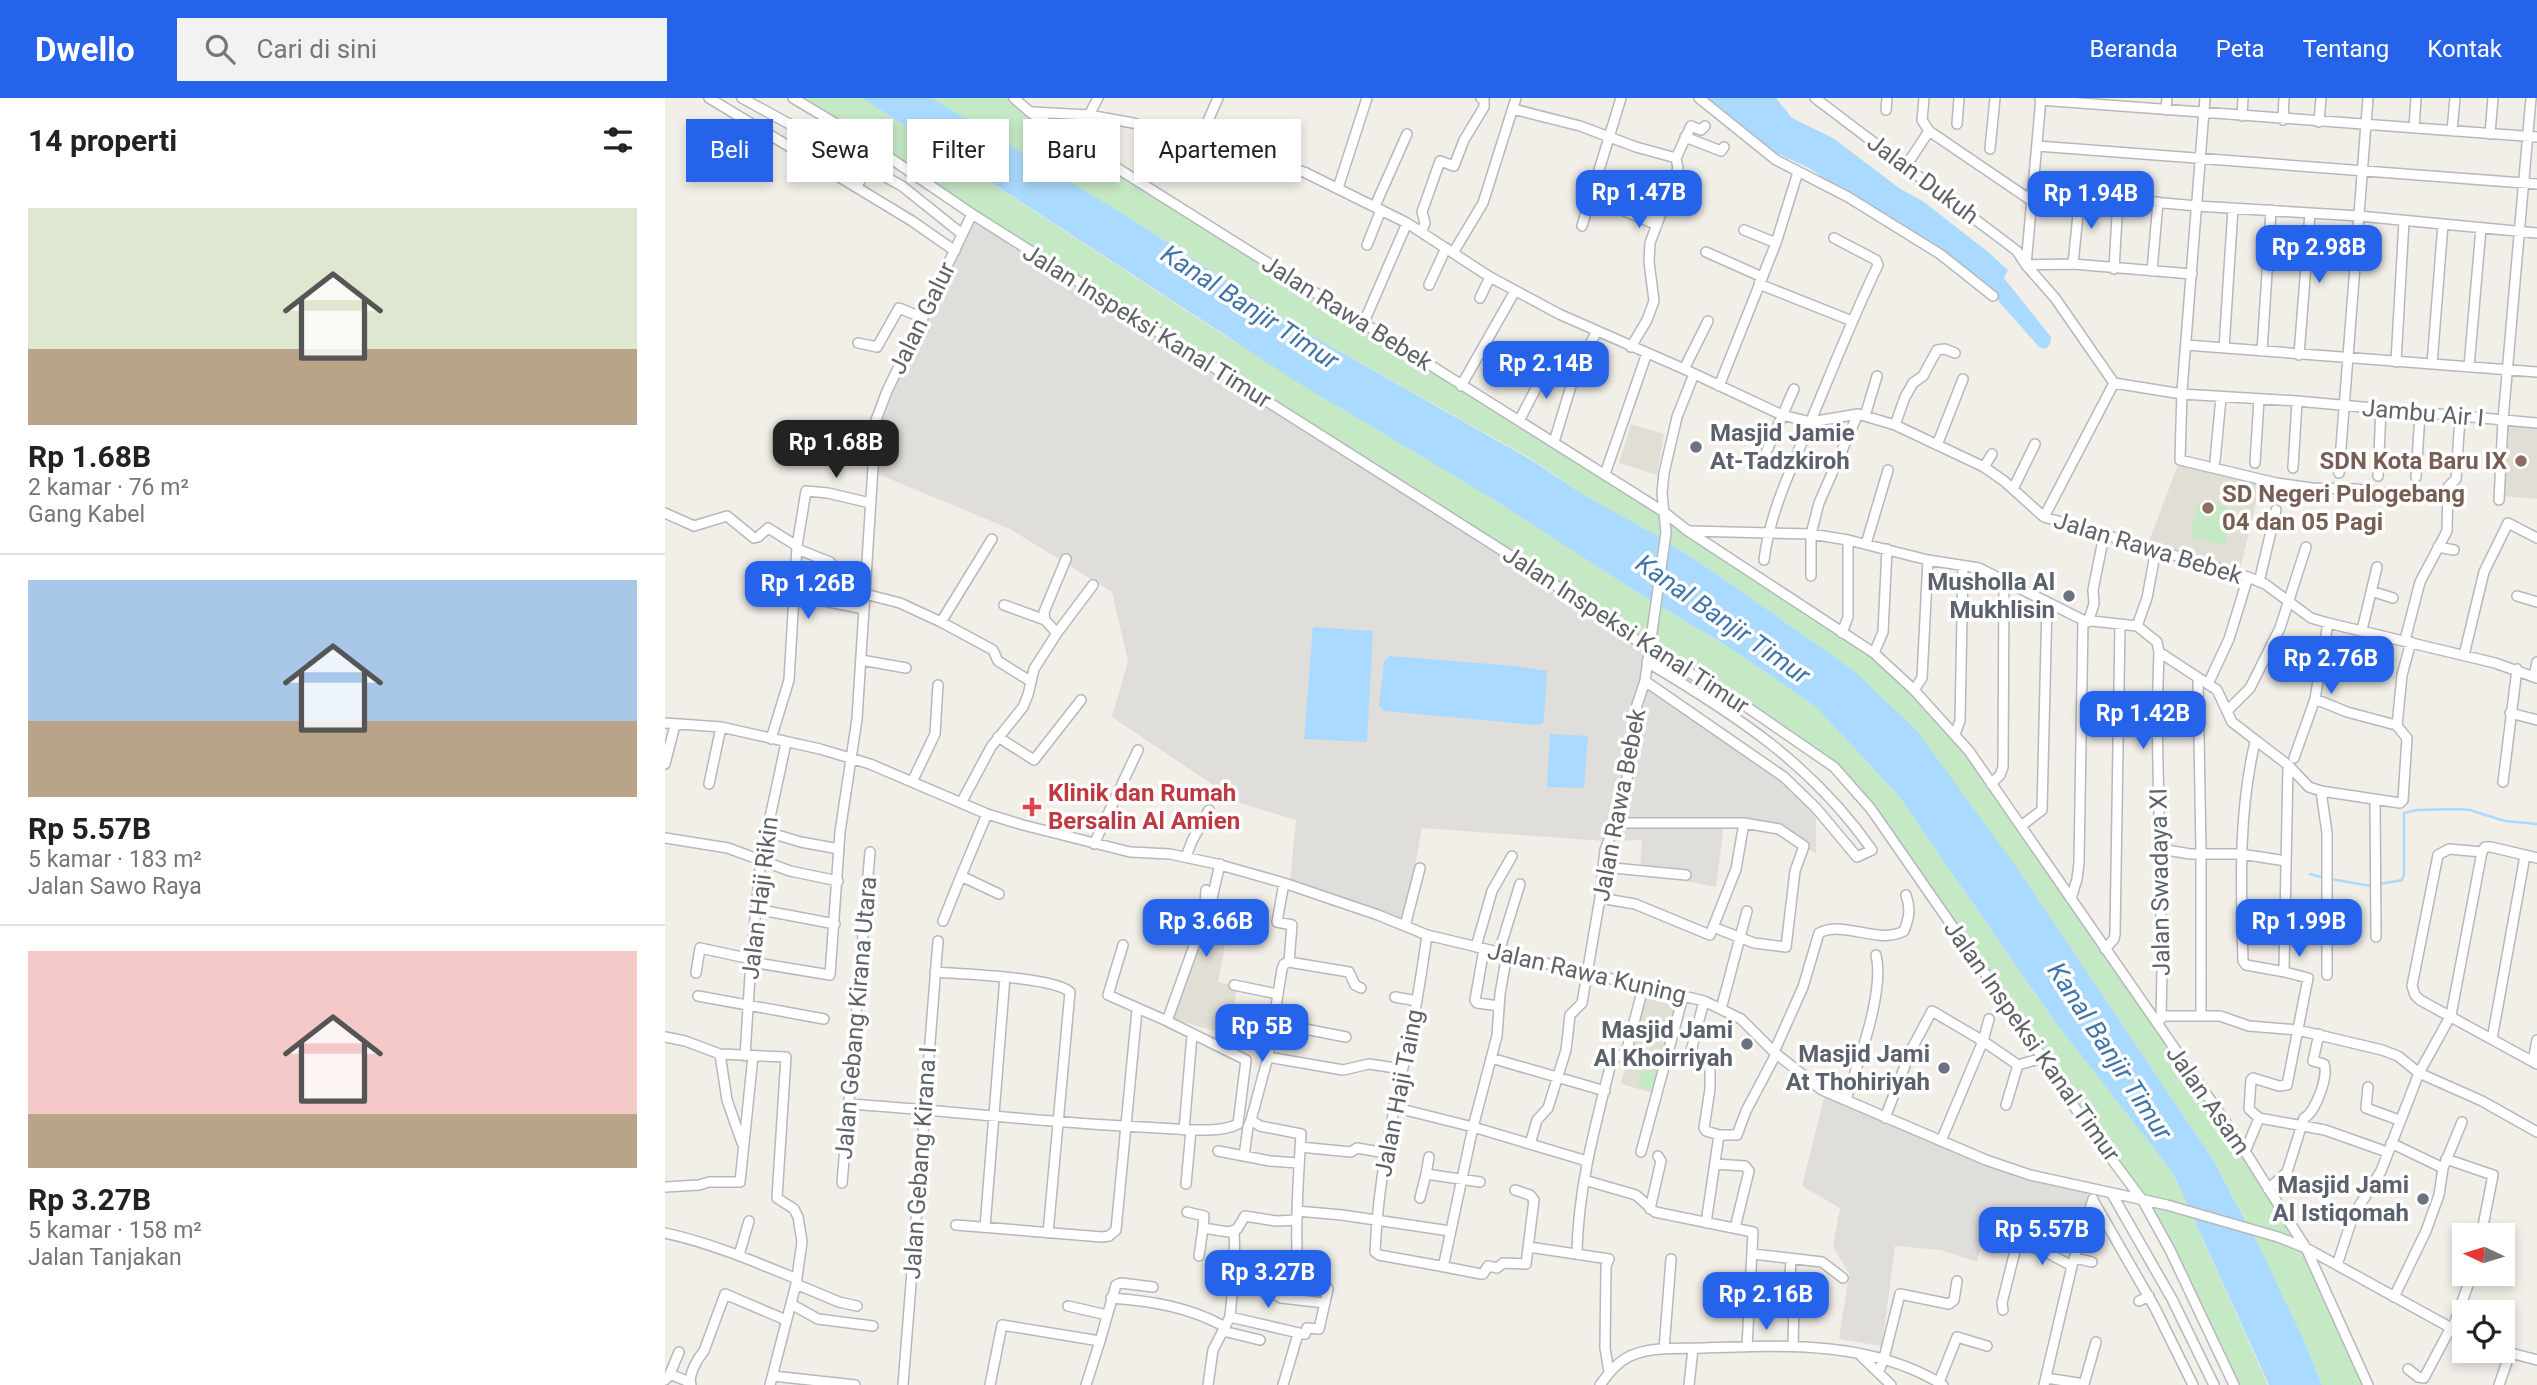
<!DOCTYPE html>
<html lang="id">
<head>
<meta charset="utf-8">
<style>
	body { margin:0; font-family:Roboto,sans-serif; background:#f2f2f2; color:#222; height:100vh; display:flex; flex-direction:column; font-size:26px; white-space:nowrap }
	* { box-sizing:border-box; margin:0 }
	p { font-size:23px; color:#767676 }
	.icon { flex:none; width:38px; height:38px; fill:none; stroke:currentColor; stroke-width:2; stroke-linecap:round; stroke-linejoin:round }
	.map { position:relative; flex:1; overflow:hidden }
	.side { display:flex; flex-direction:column; background:#fff; width:665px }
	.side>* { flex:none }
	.top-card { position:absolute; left:21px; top:21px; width:665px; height:63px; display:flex; gap:14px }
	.needle { width:46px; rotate:274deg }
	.fabs { position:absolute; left:1787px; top:1125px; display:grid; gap:14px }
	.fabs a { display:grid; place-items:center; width:63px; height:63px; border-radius:0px; background:#fff; box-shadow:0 4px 10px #0003; font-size:35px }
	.price { position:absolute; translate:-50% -60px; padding:0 16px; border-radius:14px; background:#2563eb; color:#fff; font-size:23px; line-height:46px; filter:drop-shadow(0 2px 4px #0008) }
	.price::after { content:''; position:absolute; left:50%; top:42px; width:21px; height:16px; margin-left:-10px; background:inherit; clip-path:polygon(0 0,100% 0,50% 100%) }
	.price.current { background:#222; color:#fff }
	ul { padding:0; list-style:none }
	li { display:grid; align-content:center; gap:14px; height:371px; padding:0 28px }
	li+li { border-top:2px solid #e0e0e0 }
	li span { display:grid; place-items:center; height:217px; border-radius:0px; color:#555 }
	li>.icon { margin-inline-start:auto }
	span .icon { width:126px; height:126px; fill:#fffc; stroke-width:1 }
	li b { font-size:30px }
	h2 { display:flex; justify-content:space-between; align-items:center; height:84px; padding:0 28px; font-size:30px }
	.chip { padding:0 24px; border-radius:0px; background:#fff; box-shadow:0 4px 10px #0003; font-size:24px; line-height:63px }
	.chip.current { background:#2563eb; color:#fff }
	header { display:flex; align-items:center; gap:42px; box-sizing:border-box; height:98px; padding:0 35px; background:#2563eb; color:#fff }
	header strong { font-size:33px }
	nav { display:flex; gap:38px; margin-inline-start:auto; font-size:24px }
	.search { width:490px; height:63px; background:#f2f2f2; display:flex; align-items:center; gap:18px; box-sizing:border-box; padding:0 24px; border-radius:0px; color:#767676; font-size:26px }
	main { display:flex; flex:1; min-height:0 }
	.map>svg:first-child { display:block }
</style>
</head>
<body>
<header>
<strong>Dwello</strong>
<div class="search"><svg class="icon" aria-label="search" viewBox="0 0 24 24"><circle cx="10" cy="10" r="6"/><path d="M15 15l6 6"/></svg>Cari di sini</div>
<nav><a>Beranda</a><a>Peta</a><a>Tentang</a><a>Kontak</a></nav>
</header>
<main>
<section class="side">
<h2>14 properti<svg class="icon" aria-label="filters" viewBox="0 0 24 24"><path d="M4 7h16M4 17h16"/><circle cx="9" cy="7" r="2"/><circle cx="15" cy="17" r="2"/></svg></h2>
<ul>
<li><span style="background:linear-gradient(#dfe7d0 65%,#b9a48a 0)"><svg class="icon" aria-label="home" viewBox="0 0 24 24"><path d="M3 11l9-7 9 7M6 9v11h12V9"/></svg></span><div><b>Rp 1.68B</b><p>2 kamar · 76 m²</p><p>Gang Kabel</p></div></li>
<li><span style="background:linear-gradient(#a9c7e8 65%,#b9a48a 0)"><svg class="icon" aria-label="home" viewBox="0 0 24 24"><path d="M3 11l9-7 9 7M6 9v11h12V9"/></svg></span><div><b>Rp 5.57B</b><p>5 kamar · 183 m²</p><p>Jalan Sawo Raya</p></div></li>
<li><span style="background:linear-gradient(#f6c9c9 75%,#b9a48a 0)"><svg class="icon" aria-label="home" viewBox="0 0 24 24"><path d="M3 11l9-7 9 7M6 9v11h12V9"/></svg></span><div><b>Rp 3.27B</b><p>5 kamar · 158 m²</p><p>Jalan Tanjakan</p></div></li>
</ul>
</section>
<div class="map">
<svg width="1872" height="1287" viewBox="0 0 1872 1287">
	<rect width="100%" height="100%" fill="#f1efe8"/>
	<path fill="#e0deda" d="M311,122l672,428 -3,33 109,75 62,52v45l-48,-23 -44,-6 -8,63 -76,-15 2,-32 -38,1 -182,-13 -18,98 -114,-44 6,-62 -56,-17 -128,-86 16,-56 -16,-69 -102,-63 -132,-55v-42l23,-60z
		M1161,992l9,6 174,77 79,20 -13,56 -92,-11 -6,24 -37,-12 -45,-4 -13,100 -43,-7 10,-65 -16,-28 7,-38 -38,-22z"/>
	<path fill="#e1ded6" d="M1841,325l31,3v73l-34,-3z
		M966,326l33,10 -7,41 -38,-12z
		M1515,362l83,15 -23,94 -91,-28z
		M555,771l4,1 -12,33 17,20 -11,59 19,5 -5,30h-6l-4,16 -49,-14z
		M979,893l37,8 -24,95 -36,-10z"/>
	<path fill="#c5e8c5" d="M128,0h69l357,234 127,79 146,87 146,95 92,55 86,59 82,88 154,223 121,155 95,212h-34l-91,-184 -284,-407 -25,-27z
		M265,0h84l505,323 355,232 81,81 66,92 285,422 62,137h-46l-19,-47 -52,-108 -39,-72 -190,-283 -169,-205 -142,-100 -41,-26 -88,-50 -49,-34 -233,-131 -151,-99z
		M1533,403l35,8 -8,36 -35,-8z
		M981,958l15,4 -8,30 -15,-4z"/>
	<path fill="#aadaff" d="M197,0h70l209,127 159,104 233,132 49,33 79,44 50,32 142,100 64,61 105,144 190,283 47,88 44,92 19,47h-53l-96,-212 -118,-151 -157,-227 -82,-88 -86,-59 -92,-55 -145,-94 -196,-117z
		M1038,0h73l16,20 41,20 66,50 25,14 63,49 21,19 -4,8 47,59 -1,7 -4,5 -7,-2 -45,-51 -185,-128 -50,-23z
		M648,529l60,4 -6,111 -63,-3z
		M725,558l124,10 33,5 -3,48 -2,5 -5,1 -153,-14 -5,-6 5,-43z
		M885,636l38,2 -4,52 -37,-1z"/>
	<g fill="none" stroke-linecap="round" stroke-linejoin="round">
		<path stroke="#aadaff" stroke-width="2.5" d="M1645,776l14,4
			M1666,781l40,7
			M1715,786l22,-4 2,-5v-62l13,-3 42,-1 11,1 35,11 32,3"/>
		<defs>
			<path id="minor" d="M44,0l203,123 43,30
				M77,0l160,88 60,48
				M128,0l75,45 104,71 558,354 118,80 96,57 90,62 37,42 143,206 73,111 56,75 27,49 64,135
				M349,0l16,14 52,34 582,366 24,19 186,122 40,37 55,61 269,389 52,83 16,25 62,137
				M1034,0l77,62 72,37 92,57 53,42
				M1150,0l202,153 9,14 47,-1 119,10
				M1376,0l-15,167 29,33 59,85
				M1540,0l-23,293 -2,69 96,23 36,5 44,1 46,7
				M1375,2l497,37
				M848,11l67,17 56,21 40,11
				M1221,12l1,-12
				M1501,12l1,-12
				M367,14l57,3 44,8 171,49 103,51 83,54 69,37 125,55 98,46 29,7 47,-8 37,11 89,42 20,14 40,36 204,60 17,7 46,34 17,5 167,40 42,15
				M424,17l9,-17
				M1577,18l1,-18
				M1618,22l1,-22
				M1654,24l2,-24
				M1292,26l2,-26
				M1749,30l2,-30
				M1264,33l103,70
				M1787,33l3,-33
				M1825,36l3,-36
				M1020,39l36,14 3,-4
				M534,43l19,-43
				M1372,48l500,38
				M1325,51l5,-51
				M610,64l8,-25
				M1241,68l23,-35 -7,-11 2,-22
				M931,85l34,15v3l29,17
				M191,89l12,-19
				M673,90l29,-90
				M1367,93l165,15 162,10 178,17
				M927,99l65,28
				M710,108l32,-72
				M917,128l39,-128
				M1079,132l32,13
				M757,133l3,-8 -3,-11 18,-51 14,5 10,-26 20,-33v-8l-3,-1
				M702,147l14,-35
				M1041,154l56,25
				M788,155l30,-50 33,-105
				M1408,166l7,-69
				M1449,171l4,-70
				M1487,173l6,-69
				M1094,186l93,37
				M764,187l17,-37
				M815,200l10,-21
				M699,224l43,-99
				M193,245l19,4 22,-39 24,10
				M1521,247l351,27
				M966,249l16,-27 7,-19 -5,-39 1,-19 28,-75 -2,-10 15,-32 10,4 4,-4
				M1559,250l9,-140
				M1597,253l9,-141
				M1634,257l11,-142
				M1731,264l8,-141
				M1767,266l11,-140
				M1804,269l12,-139
				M1019,271l24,-48
				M1449,285l68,11 115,7 240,22
				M796,288l54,-95
				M1054,288l57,-143 22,-71
				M1200,318l12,-40
				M854,323l28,-54
				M1230,327l10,-28 8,-14 10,-7 14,-26 8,-1 10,4
				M889,344l17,-56 25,-54
				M1272,347l26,-66
				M1550,363l6,-63
				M1590,365l4,-64
				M1096,366l33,-75
				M1319,369l8,-13
				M1628,370l4,-67
				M1674,375l29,-375
				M940,376l42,-121
				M1713,378l3,-67
				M1751,379l4,-64
				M1348,391l22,-45
				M1834,402l4,-80 28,-322
				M0,415l29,13 33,-10 27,22 4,-1 10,-9 29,18
				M1379,419l70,-134
				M1025,433l121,3 37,6 80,20 51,8 104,52 54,6 20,16 2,10 58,38 15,32 56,43 21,22 12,4 79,12 3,-3 4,-62 -10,-12 5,-51 9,-33
				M1201,446l22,-74
				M1773,449l16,3
				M1099,462c6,-49 28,-92 46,-137 22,-53 43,-106 68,-158l-2,-5 -42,-22
				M1146,478v-42l8,-31 39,-89
				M1594,484l17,-72
				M130,486l26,8 12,-26 -3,-4 -33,-13
				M1706,493l22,7
				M156,494l3,9 40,8
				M200,496l35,9 41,19 52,28 5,11 32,20
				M1852,498l20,6
				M339,507l41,15
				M276,524l51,-83
				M1423,524l6,-18 -1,-14 11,-55
				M1472,528l10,-28 9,-49
				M1697,532l15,-63
				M392,535l36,-48
				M1177,535l6,-16v-77
				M1740,542l15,-58 27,-51 1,-44 8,-8 4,-63
				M1494,554l-2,62 5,254 -1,51
				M1209,555l9,-21 4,-83
				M1799,557l20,-83 24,-49 29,15
				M196,562l45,8
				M1869,579l3,-15
				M1533,580l3,174v164
				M980,583l139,96 32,31 41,49 15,-7c-60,-86 -136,-135 -225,-188
				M1543,586l21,-45 19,-62
				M1249,592l8,-12 6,-118
				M1650,601l32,13 45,12
				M1562,613l23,-23 30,-60 26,-81
				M1845,615l27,7
				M0,625l56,4 99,22 50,15 117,50 36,11 107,27 40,2 47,10 67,19 94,32 49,20 277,66 37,18 33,33 48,38 164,70 44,15 137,30 111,32 28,11 158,87
				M1290,636l5,-13 3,-155
				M333,639l36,23 47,-60
				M106,641l18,-59 8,-134 9,-55 22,2 42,10
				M1590,644c-17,72 -14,145 -12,219l3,4 39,7
				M1629,660l21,-59 13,-76
				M0,666l10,-39
				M247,684l23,-48 3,-49
				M1838,684l14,-113
				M44,686l12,-57
				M1326,686l9,-9 3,-8 1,-186
				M1656,693l6,42v142
				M1710,702l1,137
				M296,705l30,-56 32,-40 5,-12 6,-26 23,-36 -12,-13 -1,-8 22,-53
				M322,716l-26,62 38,18
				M950,725h129l35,6 25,17 -9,25 -9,76 -32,-4 -41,-16
				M1356,728l21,-16 5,-207
				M102,734l34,10 38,7
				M0,740l63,10 62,23 48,10
				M429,746l44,-94
				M1496,751l29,5h51l45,7
				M521,759l6,-16 17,-31
				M1872,760l-46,-11h-6l-3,5 -33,-3 -11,6 -26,131 3,9 5,5 117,64
				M938,769l83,8
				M935,800l35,6 75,31 26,-66 8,-46
				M1406,801l6,-20 2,-16 4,-243
				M545,809l10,-43
				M91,811l79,15
				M278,823l18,-45
				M740,828l15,-58
				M762,837c-5,35 -10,71 -18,106 -16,70 -31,138 -34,211l4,3 61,11 4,-3 29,-136 24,-91 3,-42 7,-40
				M811,849l16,-56 20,-35
				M819,851l-9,51 2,3 22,3
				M1440,851l9,-10 1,-5 5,-310
				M834,854l21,-68
				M86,864l79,13 10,-143 17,-113 19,-299 11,-29 85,-177
				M624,864l60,10 6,13 6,3
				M270,874c26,2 118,5 135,20l-22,241
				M31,875l4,-25 51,11
				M569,887l43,9
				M33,898l126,23
				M730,899l22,4
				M1039,903l-14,54 20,9v25l-6,39 2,3 13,4
				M1056,911l26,-98
				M1498,918h57l29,10 49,4 84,20 16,6 21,17 63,28 55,31
				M1324,921l-6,22 35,24 24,-7
				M502,923l37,-103 2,-28
				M609,925l72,14
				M0,939l20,4 35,13 66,3 -9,141 17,11 4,8 4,25 -6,42 -26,101
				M1827,941l33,-183
				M1109,954l29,-65 16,-54c26,-13 58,12 85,-2 5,-13 7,-22 2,-36
				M55,956l7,46 15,43
				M80,958l6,-97 10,-100 25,-116
				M603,959l75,13 26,-6 33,5
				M826,960l114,33
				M1868,963l4,-21
				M1703,989l-2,21 33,12
				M1181,1001c12,-35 39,-108 30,-144
				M185,1006c103,7 206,20 309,24 21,1 61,6 79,-4l8,-64 -79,-39 -59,-26 15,-50
				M1341,1007l12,-40
				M728,1009l80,20 114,34
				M1220,1020l26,-68 21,-39 51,30 -42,100
				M1594,1020l-10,-9 2,-29 2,-2 26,8 8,-1 21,-107 -23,-6 -1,-3 4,-204
				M519,1032l8,-95
				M1726,1045l52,25
				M865,1046l7,-24 11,-12 18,-58 4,-35 12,-12 18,-105 5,-48 19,-49 13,-96 8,-24 21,-148 -4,-40 2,-20 13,-56 17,-43
				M635,1049l51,5 6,-4 28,5
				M553,1053l52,10 28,2
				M976,1054l42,-155
				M1580,1054l14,-34 66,12 62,22
				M579,1058l4,-29 3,-7
				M1781,1061l47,16 -12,61
				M1050,1066l30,2 4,5 -14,57
				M761,1076l3,-17
				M919,1082l52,15 19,17 98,20 -6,115
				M177,1085l28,-331
				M521,1086l5,-54
				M0,1089l34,-2 10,-3h31l13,-126
				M1603,1091l19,-17 17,-54c11,-5 25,-42 20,-54l-11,-3 6,-27
				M1447,1096l60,105 42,86
				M755,1100l6,-24 54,8
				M1428,1102l62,108 38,77
				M985,1111l11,-48 -3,-5
				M632,1113l45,4 108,16
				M522,1114l17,4 -1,12 26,4 8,-3 8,-13 31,5 21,-1
				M1041,1125l13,-88h18l9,-24 30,-57
				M291,1127l146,12 7,-1 7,-6 21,-220
				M320,1129l20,-250
				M569,1133l1,32
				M0,1135c46,10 88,28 132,46
				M864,1149l80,12 -3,7 -1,82 4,24
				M912,1155c1,-66 19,-130 35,-194l14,-6 17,-65
				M1088,1156l69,8 21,16
				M74,1157l10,-34
				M534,1158l4,-28
				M1410,1160l17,4
				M1126,1161l-1,18 4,30 -1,39
				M1672,1167l16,-49 28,-45 38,-98 32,-58 31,-163
				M775,1168l41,8h2l5,-8 9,2 6,-5 23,1 8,-64 -4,-5 -15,-5
				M582,1185l27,7 2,5 5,3 44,5
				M131,1186l43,18 18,4
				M1729,1199l32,-66 13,-36 4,-27 19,-46
				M446,1200c40,3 79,9 114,29
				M1474,1203l10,-5
				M126,1206l27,15 55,7
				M403,1208l39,9
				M1338,1212l-1,-7 15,-60 27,8 28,15
				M565,1219l69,16
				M1787,1232l20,-56
				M558,1233l37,9
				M999,1251l7,-90
				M1838,1253l34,9
				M1193,1255l33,32
				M1743,1271l10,8 6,1 26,-49
				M1214,1273l5,-13 16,-64 49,10 5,-4 3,-19
				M5,1276l19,8
				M108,1278l82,9
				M1381,1280l38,6 12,-42
				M0,1282l4,-4 10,-24
				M1274,1284l18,-45 30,9
				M26,1287c-3,-10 6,-26 13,-34l21,-57 61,26
				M238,1287l35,-444
				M325,1287l12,-60 98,16 16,-56 5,-2 32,4
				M421,1287l14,-44
				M543,1287l5,-35 17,-33 5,-54 62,1
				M618,1287l15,-51h7l2,-6 12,1 9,-40 -2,-3 -28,-8c-3,-48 0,-96 3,-144l-41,-8 -9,-6 17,-63 14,-88 2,-5 5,-2 3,-37 -15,-3 7,-39
				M935,1287c9,-12 16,-22 30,-29 23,-10 50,-7 74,-8 81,-3 168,-7 239,37
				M1024,1287l4,-36
				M1379,1287l28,-119 21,-67
				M1834,1287l11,-32"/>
		</defs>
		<use href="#minor" stroke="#b5b8bc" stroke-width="12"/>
		<use href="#minor" stroke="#fff" stroke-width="9"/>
	</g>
	<g fill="#6b7280" stroke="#fff" stroke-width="2.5">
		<circle cx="1031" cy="349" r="7"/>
		<circle cx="1404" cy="498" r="7"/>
		<circle cx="1082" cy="946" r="7"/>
		<circle cx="1279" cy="970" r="7"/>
		<circle cx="1758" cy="1101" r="7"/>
	</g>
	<g fill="#8d6e63" stroke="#fff" stroke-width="2.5">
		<circle cx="1856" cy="363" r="7"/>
		<circle cx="1543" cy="410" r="7"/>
	</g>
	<path fill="#e0444e" stroke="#fff" stroke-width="2.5" d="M363.5 698.5h7v7h7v7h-7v7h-7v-7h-7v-7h7z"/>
	<g text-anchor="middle" stroke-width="7" stroke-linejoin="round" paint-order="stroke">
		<g font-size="24" fill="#5f6368" stroke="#fff">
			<text transform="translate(1258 81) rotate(37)" y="8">Jalan Dukuh</text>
			<text transform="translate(682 215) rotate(32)" y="8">Jalan Rawa Bebek</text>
			<text transform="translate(257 220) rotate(-64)" y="8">Jalan Galur</text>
			<text transform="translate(482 228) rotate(32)" y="8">Jalan Inspeksi Kanal Timur</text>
			<text transform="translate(1758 315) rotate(5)" y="8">Jambu Air I</text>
			<text transform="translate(1483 450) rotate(17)" y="8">Jalan Rawa Bebek</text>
			<text transform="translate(961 532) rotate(33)" y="8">Jalan Inspeksi Kanal Timur</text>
			<text transform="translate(954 707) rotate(-79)" y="8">Jalan Rawa Bebek</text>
			<text transform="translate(1495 784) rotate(-91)" y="8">Jalan Swadaya XI</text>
			<text transform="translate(95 800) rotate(-83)" y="8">Jalan Haji Rikin</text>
			<text transform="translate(922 875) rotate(13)" y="8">Jalan Rawa Kuning</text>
			<text transform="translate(191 920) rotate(-85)" y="8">Jalan Gebang Kirana Utara</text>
			<text transform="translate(1367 943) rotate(55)" y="8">Jalan Inspeksi Kanal Timur</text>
			<text transform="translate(734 995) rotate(-79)" y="8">Jalan Haji Taing</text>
			<text transform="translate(1543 1002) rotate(55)" y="8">Jalan Asam</text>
			<text transform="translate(255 1065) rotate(-86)" y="8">Jalan Gebang Kirana I</text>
		</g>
		<g font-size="24" font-weight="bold" fill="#5b616d" stroke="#fff" text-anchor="end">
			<text x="1045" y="343" text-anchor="start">Masjid Jamie<tspan x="1045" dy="28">At-Tadzkiroh</tspan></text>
			<text x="1390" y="492">Musholla Al<tspan x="1390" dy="28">Mukhlisin</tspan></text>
			<text x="1068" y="940">Masjid Jami<tspan x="1068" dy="28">Al Khoirriyah</tspan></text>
			<text x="1265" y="964">Masjid Jami<tspan x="1265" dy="28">At Thohiriyah</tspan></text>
			<text x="1744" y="1095">Masjid Jami<tspan x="1744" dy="28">Al Istiqomah</tspan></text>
		</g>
		<g font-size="24" font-weight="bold" fill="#785e54" stroke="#fff" text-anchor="end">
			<text x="1842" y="371">SDN Kota Baru IX</text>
			<text x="1557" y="404" text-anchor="start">SD Negeri Pulogebang<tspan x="1557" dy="28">04 dan 05 Pagi</tspan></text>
		</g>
		<g font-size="24" font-weight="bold" fill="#be3a42" stroke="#fff" text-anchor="start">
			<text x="383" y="703">Klinik dan Rumah<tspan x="383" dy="28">Bersalin Al Amien</tspan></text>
		</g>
		<g font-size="26" font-style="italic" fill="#4174aa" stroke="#fff">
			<text transform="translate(585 209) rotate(33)" y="9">Kanal Banjir Timur</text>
			<text transform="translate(1058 521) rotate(35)" y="9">Kanal Banjir Timur</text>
			<text transform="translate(1445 953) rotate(57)" y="9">Kanal Banjir Timur</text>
		</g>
	</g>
</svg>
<div class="fabs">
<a><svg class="needle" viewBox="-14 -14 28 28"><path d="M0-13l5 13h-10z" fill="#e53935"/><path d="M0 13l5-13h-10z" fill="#767676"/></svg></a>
<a><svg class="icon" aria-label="locate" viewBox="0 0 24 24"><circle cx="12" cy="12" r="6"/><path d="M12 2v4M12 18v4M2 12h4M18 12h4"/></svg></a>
</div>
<b class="price" style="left:974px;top:132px">Rp 1.47B</b>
<b class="price" style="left:1426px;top:133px">Rp 1.94B</b>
<b class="price" style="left:1654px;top:187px">Rp 2.98B</b>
<b class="price" style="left:881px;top:303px">Rp 2.14B</b>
<b class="price current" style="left:171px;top:382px">Rp 1.68B</b>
<b class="price" style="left:143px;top:523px">Rp 1.26B</b>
<b class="price" style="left:1666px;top:598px">Rp 2.76B</b>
<b class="price" style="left:1478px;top:653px">Rp 1.42B</b>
<b class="price" style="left:541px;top:861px">Rp 3.66B</b>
<b class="price" style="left:1634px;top:861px">Rp 1.99B</b>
<b class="price" style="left:597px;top:966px">Rp 5B</b>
<b class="price" style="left:1377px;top:1169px">Rp 5.57B</b>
<b class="price" style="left:603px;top:1212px">Rp 3.27B</b>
<b class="price" style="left:1101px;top:1234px">Rp 2.16B</b>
<div class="top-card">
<a class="chip current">Beli</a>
<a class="chip">Sewa</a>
<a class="chip">Filter</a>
<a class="chip">Baru</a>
<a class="chip">Apartemen</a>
</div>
</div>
</main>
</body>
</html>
